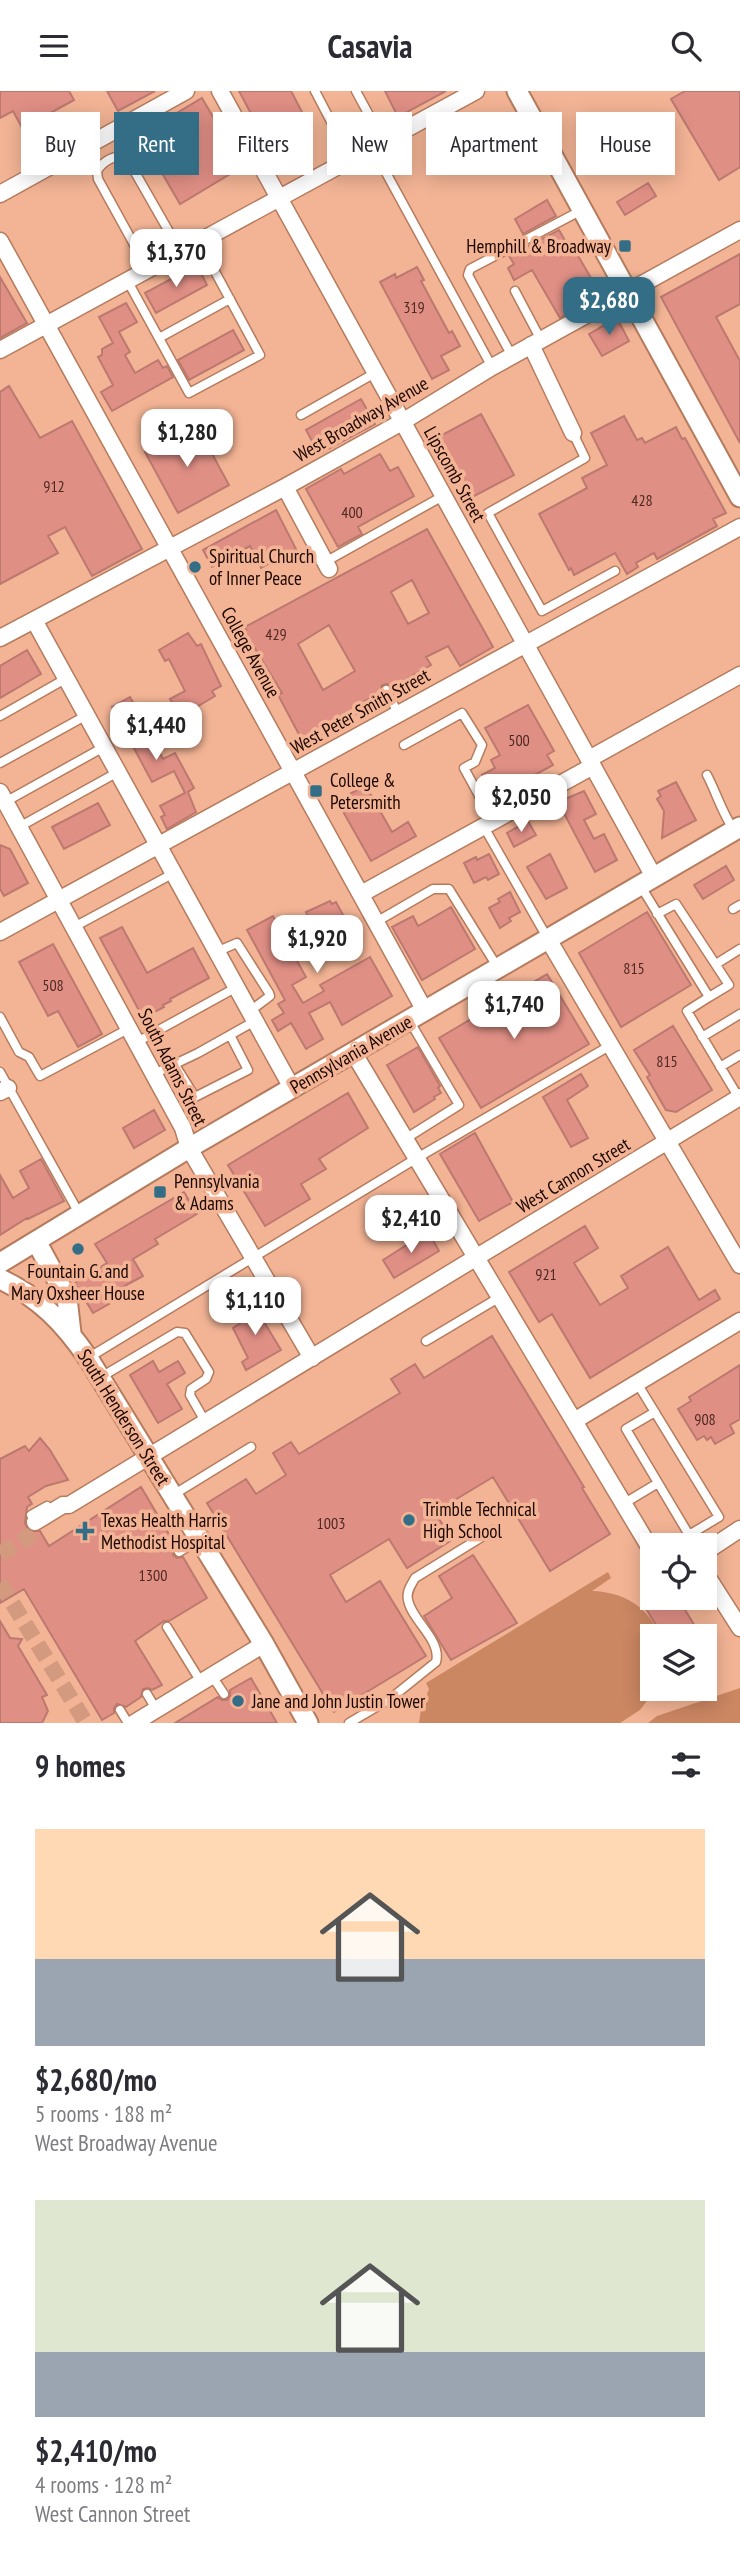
<!DOCTYPE html>
<html lang="en">
<head>
<meta charset="utf-8">
<style>
	body { margin:0; font-family:"PT Sans Narrow",sans-serif; background:#f7f7f7; color:#2b2b33; height:100vh; display:flex; flex-direction:column; font-size:26px; white-space:nowrap }
	* { box-sizing:border-box; margin:0 }
	p { font-size:23px; color:#7c7c81 }
	.icon { flex:none; width:38px; height:38px; fill:none; stroke:currentColor; stroke-width:2; stroke-linecap:round; stroke-linejoin:round }
	.map { position:relative; height:1632px; overflow:hidden }
	.details { display:flex; flex-direction:column; background:#fff; flex:1 }
	.details>* { flex:none }
	.guide { position:absolute; left:21px; top:21px; width:698px; height:63px; display:flex; gap:14px }
	.tools { position:absolute; left:640px; top:1442px; display:grid; gap:14px }
	.tools a { display:grid; place-items:center; width:77px; height:77px; border-radius:0px; background:#fff; box-shadow:0 4px 18px #0003; font-size:35px }
	.price { position:absolute; translate:-50% -60px; padding:0 16px; border-radius:14px; background:#fff; color:#222; font-size:23px; line-height:46px; filter:drop-shadow(0 2px 4px #0008) }
	.price::after { content:''; position:absolute; left:50%; top:42px; width:21px; height:16px; margin-left:-10px; background:inherit; clip-path:polygon(0 0,100% 0,50% 100%) }
	.price.on { background:#336e86; color:#fff }
	ul { padding:0; list-style:none }
	li { display:grid; align-content:center; gap:14px; height:371px; padding:0 35px }
	li span { display:grid; place-items:center; height:217px; border-radius:0px; color:#555 }
	li>.icon { margin-inline-start:auto }
	span .icon { width:126px; height:126px; fill:#fffc; stroke-width:1 }
	li b { font-size:30px }
	h2 { display:flex; justify-content:space-between; align-items:center; height:84px; padding:0 35px; font-size:30px }
	.chip { padding:0 24px; border-radius:0px; background:#fff; box-shadow:0 4px 18px #0003; font-size:24px; line-height:63px }
	.chip.on { background:#336e86; color:#fff }
	header { display:flex; justify-content:space-between; align-items:center; height:91px; padding:0 35px; background:#fff; font-size:32px; font-weight:800 }
	.map>svg:first-child { display:block }
</style>
</head>
<body>
<header><svg class="icon" aria-label="menu" viewBox="0 0 24 24"><path d="M4 6h16M4 12h16M4 18h16"/></svg>Casavia<svg class="icon" aria-label="search" viewBox="0 0 24 24"><circle cx="10" cy="10" r="6"/><path d="M15 15l6 6"/></svg></header>
<div class="map">
<svg width="740" height="1632" viewBox="0 0 740 1632">
	<rect width="100%" height="100%" fill="#f3b495"/>
	<path fill="#cb8662" d="M608,1481l3,6 -19,13c31,1 56,15 68,45h-7v53h3l-16,21 -20,13h-201l2,-14 8,-20 -3,-6z
		M740,1597v35h-92l9,-7z"/>
	<path fill="#e08f85" stroke="#bb7970" stroke-width="2" fill-rule="evenodd" d="M0,0h69l5,9 -40,22 11,22 -11,6 -21,-39 -13,7z
		M107,0h48l-37,20z
		M239,0h52l11,21 -40,22z
		M385,0h61l-48,26z
		M685,0h55v76l-21,13 -48,-81z
		M202,7l40,69 -62,37 -40,-69z
		M609,41l5,9 -4,3 3,5 -11,7 -3,-6 -9,6 -6,-10z
		M648,92l8,13 -31,19 -8,-13z
		M547,109l9,16 -33,18 -8,-15z
		M559,139l12,21 3,-2 27,46 -41,23 -28,-48 -18,10 -6,-12 6,-4 -5,-8z
		M740,163v50l-24,13 24,44v82l-79,-146z
		M197,174l10,20 -51,28 -11,-20z
		M417,176l7,13 -3,1 28,52 3,-2 8,15 -19,10 8,14 -17,9 -52,-97 15,-8 1,4z
		M0,186l27,46 -27,15z
		M126,212l11,19 -18,10 11,20 -5,3 10,18 23,-13 5,8 4,-2 6,11 -61,34 -11,-19 12,-7 -15,-28 4,-2v-6l11,-6 -14,-26z
		M617,227l12,23 -27,15 -13,-22z
		M233,239l11,20 -55,30 -11,-20z
		M9,295l31,52 32,-17 70,128 -50,27 -27,-49 -17,9 10,17 -58,31v-192z
		M361,308l14,25 -56,30 -13,-24z
		M481,323l33,61 -51,27 -32,-61z
		M624,325l13,24 5,-2 3,5 31,-16 6,12 3,-1 41,75 -13,6 4,7 -60,33 -3,-6 -18,10 2,4 -11,7 -12,-21 -41,22 -3,-7 -2,2 -30,-56 48,-26 -5,-10 25,-13 -16,-32z
		M196,333l33,61 -51,28 -33,-61z
		M380,363l10,17 8,-4 16,29 -56,31 4,7 -24,13 -32,-58 35,-20 3,5z
		M276,419l20,39 -35,19 -11,-22 -38,21 -9,-17z
		M427,438l66,118 -33,19 -12,-20 -22,11 5,8 -39,22 -5,-3 -5,1 -2,8 -19,10 4,6 -58,33 -2,-4 -3,2 -24,-45 4,-2 -28,-46 -2,1 -10,-16 4,-2 -1,-3zM412,489l17,33 -21,11 -17,-32zM329,534l26,46 -32,19 -25,-46z
		M188,542l9,13 4,-2 20,42 -9,5 3,5 -20,12 2,3 -15,9 -12,-21 15,-8 -16,-32 -4,2 -6,-11z
		M27,559l14,24 -41,24v-32z
		M130,606l33,62 12,-6 19,35 -6,4 8,20 -29,17 -6,-12 4,-2 -5,-9 25,-13 -11,-22 -22,11 -40,-75z
		M528,614l26,46 -7,4 6,10 -46,25 -4,-7 -13,7 -8,-15 13,-7 -4,-8 9,-5 -15,-27z
		M363,690l29,51 16,-10 8,14 -45,25 -34,-60 20,-11 -2,-4z
		M676,691l20,38 -34,18 2,-27 -7,-12 4,-3 -3,-5z
		M584,700l12,23 -12,6 10,19 10,-5 13,26 -22,12 -37,-70z
		M98,712l12,22 -46,24 -12,-22z
		M528,730l8,14 -22,12 -7,-14z
		M0,754l10,4 18,34 -24,13 -4,-7z
		M489,763l10,20 -11,6 -2,-3 -12,6 -10,-20 12,-6 1,3z
		M550,763l17,34 -21,11 -19,-32z
		M726,775l8,14 -31,19 -9,-14z
		M510,801l10,20 -11,6 2,3 -11,7 -11,-20 11,-6 -2,-3z
		M330,810l2,3 4,-2 14,26 -54,31 10,18 -14,8 11,18 21,-12 -4,-6 50,-28 22,39 -50,29 -12,-23 -21,11 14,26 -17,10 -15,-26 -13,8 -6,-11 12,-7 -6,-9 7,-4 -38,-70 26,-14 19,35 24,-15 -10,-24z
		M451,816l24,42 -53,31 -30,-53 21,-11 5,10z
		M647,821l44,73 -70,42 -42,-74z
		M122,836l25,46 46,-25 16,30 -39,21 1,2 -8,4 1,2 -21,11 -43,-80z
		M53,853l49,90 -24,13 -20,-36 -10,5 -29,-54z
		M547,883l42,70 -108,64 -42,-70z
		M673,935l39,64 -36,22 -10,-2 -19,-33 3,-2 -16,-25z
		M418,956l22,39 -2,2 3,5 -7,4 1,2 -21,13 -27,-47z
		M581,983l7,12 -21,14 21,38 -17,9 -28,-50z
		M348,1002l20,35 -49,31 7,10 -25,15 9,15 -45,27 -37,-61z
		M154,1019l11,20 -31,18 -11,-20z
		M475,1042l38,69 -34,19 -39,-67z
		M41,1068l23,42 -36,18 -1,-1 -27,17v-60l13,23 16,-10 -9,-17z
		M184,1101l13,22 -42,25 3,5 -25,15 10,17 -39,21 5,7 -16,9 -18,-30 32,-20 -12,-19z
		M585,1135l13,22 -24,15 26,42 28,-17 -7,-12 47,-29 31,53 16,-10 5,9 -130,79 -38,-64 -13,8 -30,-50z
		M429,1142l10,18 -45,27 -11,-18 38,-24 1,2z
		M248,1212l7,11 3,-2 23,38 -35,20 -4,-8 6,-4 -15,-30 9,-6 -7,-12z
		M492,1245l92,151 -2,1 28,46 -60,37 -57,-94 -58,35 17,28 -45,28 -18,-29 -59,36 16,27 34,-21 46,75 -92,56 -127,-209 39,-24 10,15 30,-19 -13,-22 18,-11 8,12 101,-61 -9,-14 24,-15 9,14z
		M153,1270l6,11 19,-11 7,12 -18,11 15,25 -24,14 -28,-48z
		M740,1274v54l-10,6 4,8 -19,11 -4,-7 -4,3 -3,-4 -7,4 -19,-31 13,-8 -2,-4z
		M40,1347l10,12 18,30 -22,6 -18,11 4,7 -5,3 -2,16 4,8h11l9,15 92,-59 35,59 -3,4v5l4,3 6,-1 24,41 -38,23h-5l-29,20 27,44 -10,5 -4,-2 -5,1 -2,8 -15,10 -9,-3 -3,4v5l-12,7 -78,-131 -24,14v-144l25,-13 4,5z
		M473,1464l44,68 -66,37 -27,-44 28,-18 -13,-22z
		M654,1507h13l4,7 8,-5 22,36h-38l-20,-32z
		M0,1530l10,17 12,1 -4,7 29,49 -5,2 6,14 -6,12h-42z
		M251,1587l26,45h-102l43,-26 4,3h5l3,-4v-6z"/>
	<g fill="none" stroke-linecap="round" stroke-linejoin="round">
		<path stroke="#d39a7f" stroke-width="16" stroke-dasharray="16 8" stroke-linecap="butt" d="M0,1463l40,-24
			M0,1492l86,140"/>
		<defs>
			<path id="service" d="M315,0l35,67
				M356,0l27,50
				M372,56l120,220
				M147,177l-49,-89 -1,-8c6,-10 20,-19 31,-11l52,91
				M127,189l62,113 71,-38 -61,-113
				M515,200l26,49
				M159,247l71,-39
				M512,265l-44,-81 2,-6 112,-59
				M301,324l74,-42
				M573,342l12,25 -97,55 54,98 73,-40
				M325,471l118,-66
				M386,599l12,23
				M0,625l67,-38
				M404,654l58,-32 20,32 -7,17 -11,6 29,53
				M0,672l87,-48
				M707,684c10,19 15,38 27,55
				M5,711l99,-55
				M19,736l99,-55
				M484,736l64,112
				M640,794l69,112 -22,14 52,87
				M733,818l7,-4
				M657,823l19,-10 53,81 -20,12
				M376,831l57,-33h16l49,79
				M74,836l100,-54
				M216,861l21,-9 32,50 1,3 -20,15
				M716,873l24,-15
				M0,926l19,35 10,5 11,19 90,-48
				M702,946l38,-23
				M137,951l100,-55
				M175,974l20,32 53,-27 -18,-35
				M720,976l20,-12
				M0,981l80,143
				M154,983l44,-21 57,-32
				M405,1048l54,-34 -50,-85
				M426,1250l74,-44
				M88,1267l329,-200 194,-113
				M101,1286l76,-45 8,1 24,39 -3,7 -15,10 -1,6 16,28
				M637,1292l82,134 -30,18 -63,-106 29,-17
				M173,1404l78,-48
				M623,1413l35,-21
				M31,1424l16,-9
				M179,1461l21,-13
				M167,1536l34,55
				M212,1585l12,18
				M147,1603l9,15
				M120,1619l8,13
				M349,1632l41,-24 46,-37c6,-22 -24,-41 -28,-62 -2,-8 3,-15 7,-22l78,-48"/>
			<path id="minor" d="M220,0l434,786
				M0,103l186,-103
				M0,150l425,770
				M531,254l42,88
				M0,259l476,-259
				M285,396l44,82
				M34,529l258,468
				M0,547l285,-151 117,-65 90,-55 248,-137
				M589,668l151,-84
				M0,701l183,336 6,20 123,210
				M361,803l232,-128
				M0,841l740,-405
				M548,848l192,326
				M353,961l300,501
				M0,1001l8,-4
				M574,1330l166,-100
				M35,1431l28,-17h6l671,-408
				M705,1461l35,-23
				M705,1482l35,55
				M134,1632l130,-79"/>
			<path id="tertiary" d="M517,0l223,406
				M36,1150l31,57 4,35
				M0,1172l189,-115 551,-321
				M0,1188c39,18 64,44 88,79l176,286 44,79"/>
		</defs>
		<use href="#service" stroke="#b67b5d" stroke-width="11"/>
		<use href="#minor" stroke="#b67b5d" stroke-width="19"/>
		<use href="#tertiary" stroke="#b67b5d" stroke-width="23"/>
		<use href="#service" stroke="#fff" stroke-width="8"/>
		<use href="#minor" stroke="#fff" stroke-width="16"/>
		<use href="#tertiary" stroke="#fff" stroke-width="19"/>
	</g>
	<g fill="#336e86" stroke="#f3b495" stroke-width="2.5">
		<rect x="618" y="148" width="14" height="14" rx="3.5"/>
		<circle cx="195" cy="476" r="7"/>
		<rect x="309" y="693" width="14" height="14" rx="3.5"/>
		<rect x="153" y="1094" width="14" height="14" rx="3.5"/>
		<circle cx="78" cy="1158" r="7"/>
		<circle cx="409" cy="1429" r="7"/>
		<path d="M81.5 1429.5h7v7h7v7h-7v7h-7v-7h-7v-7h7z"/>
		<circle cx="238" cy="1610" r="7"/>
	</g>
	<g text-anchor="middle" stroke-width="7" stroke-linejoin="round" paint-order="stroke">
		<g font-size="16" fill="#4d2921">
			<text x="414" y="222">319</text>
			<text x="54" y="401">912</text>
			<text x="642" y="415">428</text>
			<text x="352" y="427">400</text>
			<text x="276" y="549">429</text>
			<text x="519" y="655">500</text>
			<text x="634" y="883">815</text>
			<text x="53" y="900">508</text>
			<text x="667" y="976">815</text>
			<text x="546" y="1189">921</text>
			<text x="705" y="1334">908</text>
			<text x="331" y="1438">1003</text>
			<text x="153" y="1490">1300</text>
		</g>
		<g font-size="19" fill="#1c0700" stroke="#f3b495" text-anchor="start">
			<text x="611" y="162" text-anchor="end">Hemphill &amp; Broadway</text>
			<text x="209" y="472">Spiritual Church<tspan x="209" dy="22">of Inner Peace</tspan></text>
			<text x="330" y="696">College &amp;<tspan x="330" dy="22">Petersmith</tspan></text>
			<text x="174" y="1097">Pennsylvania<tspan x="174" dy="22">&amp; Adams</tspan></text>
			<text x="78" y="1187" text-anchor="middle">Fountain G. and<tspan x="78" dy="22">Mary Oxsheer House</tspan></text>
			<text x="423" y="1425">Trimble Technical<tspan x="423" dy="22">High School</tspan></text>
			<text x="101" y="1436">Texas Health Harris<tspan x="101" dy="22">Methodist Hospital</tspan></text>
			<text x="252" y="1617">Jane and John Justin Tower</text>
		</g>
		<g font-size="19" fill="#1c0700" stroke="#f3b495">
			<text transform="translate(361 328) rotate(-30)" y="7">West Broadway Avenue</text>
			<text transform="translate(455 383) rotate(61)" y="7">Lipscomb Street</text>
			<text transform="translate(251 561) rotate(61)" y="7">College Avenue</text>
			<text transform="translate(360 620) rotate(-29)" y="7">West Peter Smith Street</text>
			<text transform="translate(351 963) rotate(-30)" y="7">Pennsylvania Avenue</text>
			<text transform="translate(173 976) rotate(63)" y="7">South Adams Street</text>
			<text transform="translate(573 1084) rotate(-31)" y="7">West Cannon Street</text>
			<text transform="translate(124 1326) rotate(58)" y="7">South Henderson Street</text>
		</g>
	</g>
</svg>
<div class="tools">
<a><svg class="icon" aria-label="locate" viewBox="0 0 24 24"><circle cx="12" cy="12" r="6"/><path d="M12 2v4M12 18v4M2 12h4M18 12h4"/></svg></a>
<a><svg class="icon" aria-label="layers" viewBox="0 0 24 24"><path d="M12 4l9 5-9 5-9-5zM3 14l9 5 9-5"/></svg></a>
</div>
<b class="price" style="left:176px;top:198px">$1,370</b>
<b class="price on" style="left:609px;top:246px">$2,680</b>
<b class="price" style="left:187px;top:378px">$1,280</b>
<b class="price" style="left:156px;top:671px">$1,440</b>
<b class="price" style="left:521px;top:743px">$2,050</b>
<b class="price" style="left:317px;top:884px">$1,920</b>
<b class="price" style="left:514px;top:950px">$1,740</b>
<b class="price" style="left:411px;top:1164px">$2,410</b>
<b class="price" style="left:255px;top:1246px">$1,110</b>
<div class="guide">
<a class="chip">Buy</a>
<a class="chip on">Rent</a>
<a class="chip">Filters</a>
<a class="chip">New</a>
<a class="chip">Apartment</a>
<a class="chip">House</a>
</div>
</div>
<section class="details">
<h2>9 homes<svg class="icon" aria-label="filters" viewBox="0 0 24 24"><path d="M4 7h16M4 17h16"/><circle cx="9" cy="7" r="2"/><circle cx="15" cy="17" r="2"/></svg></h2>
<ul>
<li><span style="background:linear-gradient(#ffd9b3 60%,#9aa5b1 0)"><svg class="icon" aria-label="home" viewBox="0 0 24 24"><path d="M3 11l9-7 9 7M6 9v11h12V9"/></svg></span><div><b>$2,680/mo</b><p>5 rooms · 188 m²</p><p>West Broadway Avenue</p></div></li>
<li><span style="background:linear-gradient(#dfe7d0 70%,#9aa5b1 0)"><svg class="icon" aria-label="home" viewBox="0 0 24 24"><path d="M3 11l9-7 9 7M6 9v11h12V9"/></svg></span><div><b>$2,410/mo</b><p>4 rooms · 128 m²</p><p>West Cannon Street</p></div></li>
</ul>
</section>
</body>
</html>
